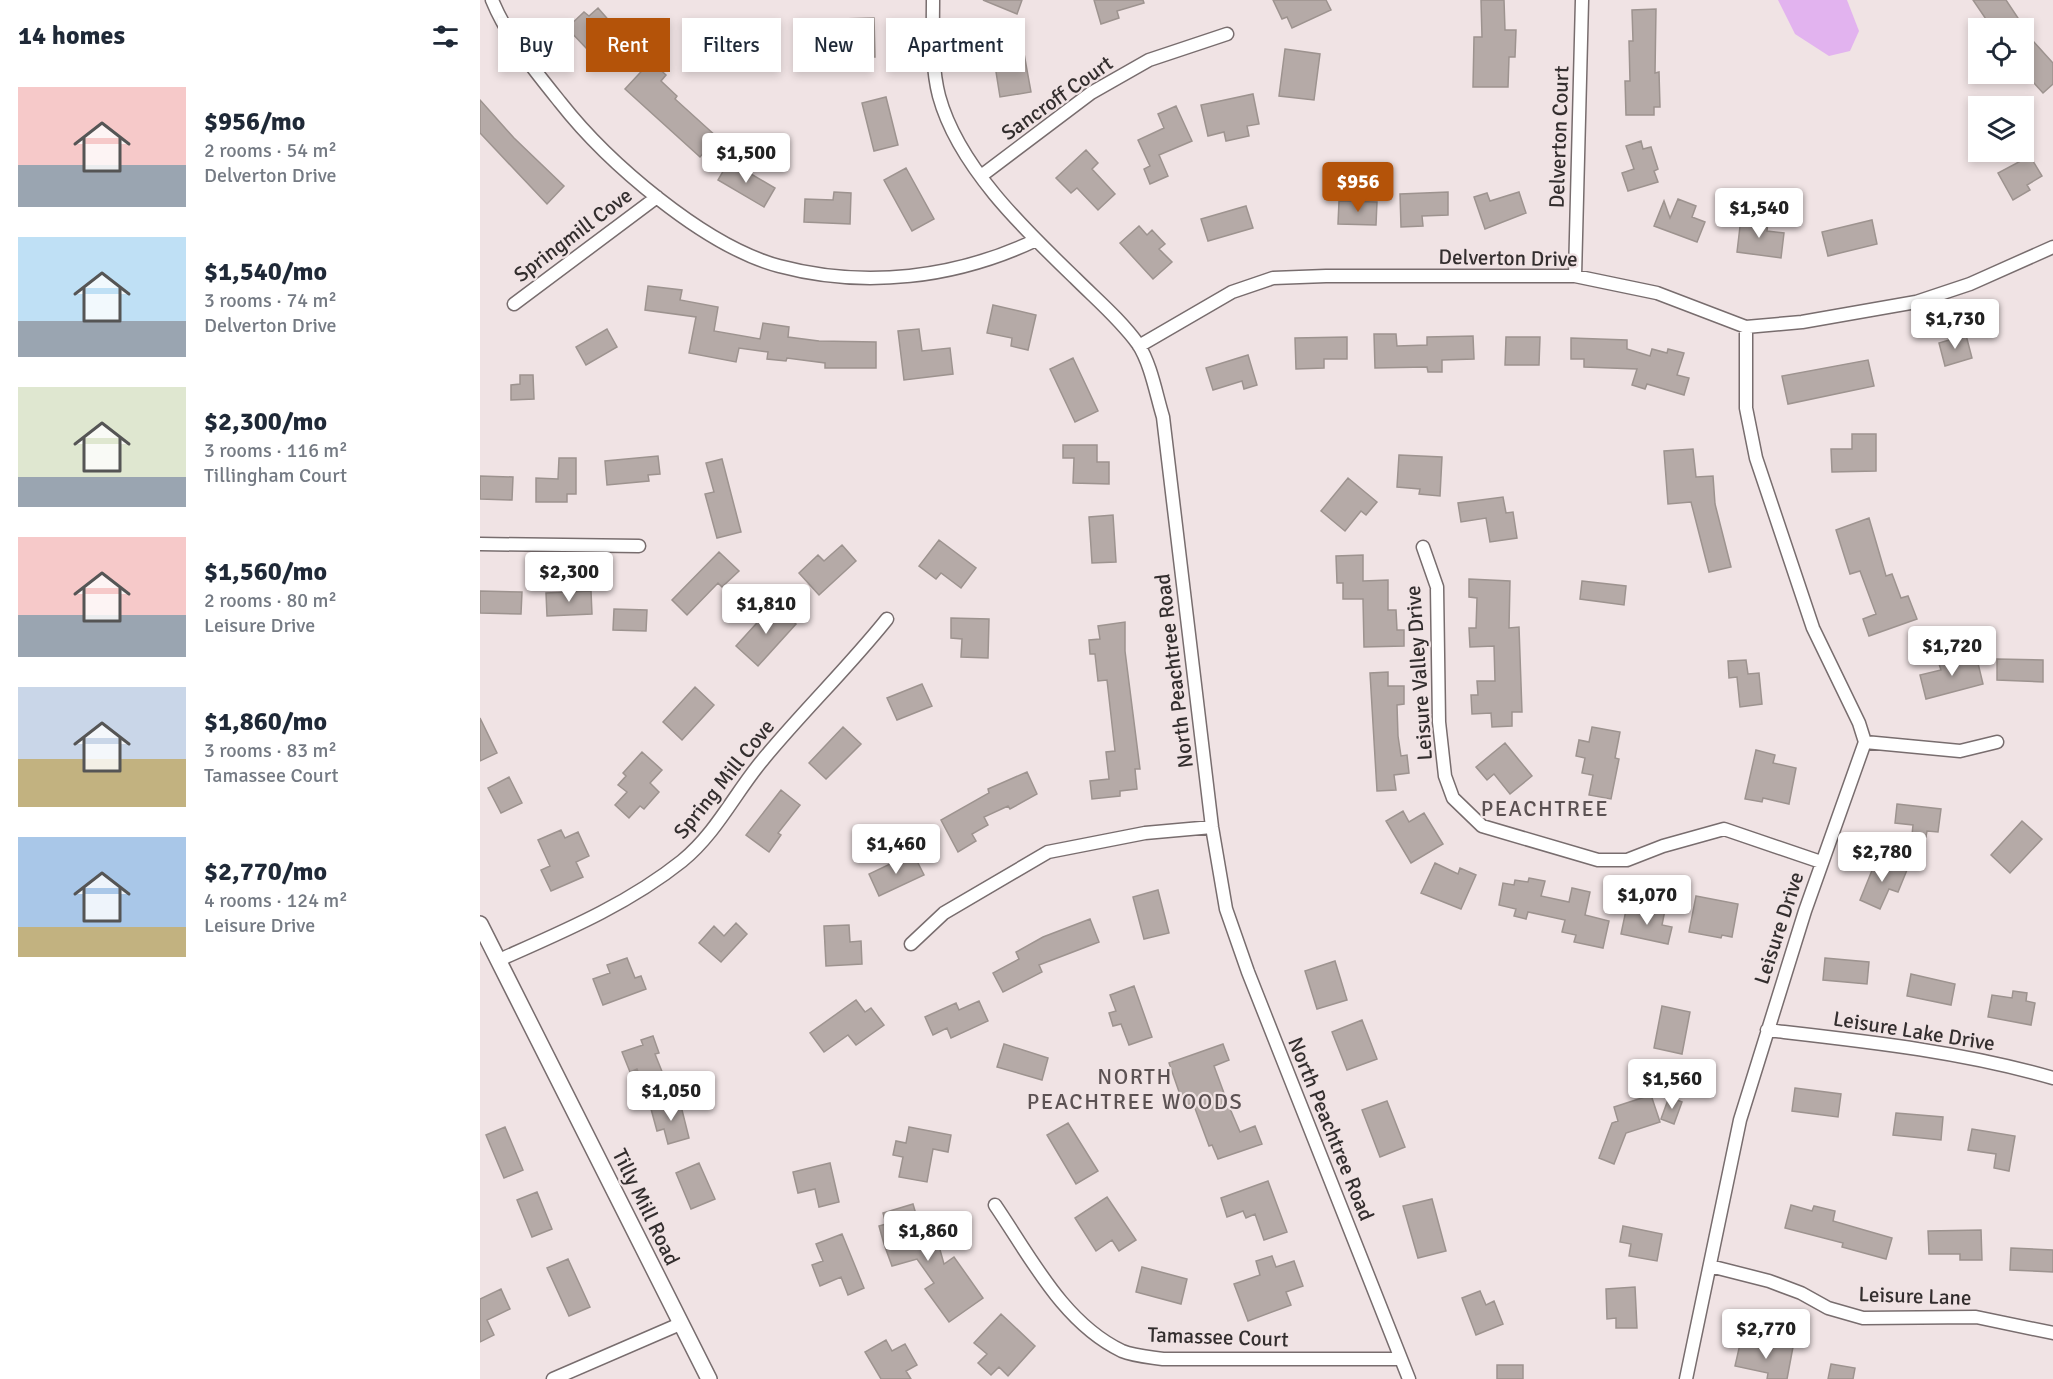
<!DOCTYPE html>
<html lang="en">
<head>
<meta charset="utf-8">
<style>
	body { margin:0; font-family:Signika,sans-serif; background:#f6f6f7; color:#1f2937; height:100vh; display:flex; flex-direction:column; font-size:22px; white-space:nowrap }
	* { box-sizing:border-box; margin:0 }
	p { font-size:20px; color:#747a83 }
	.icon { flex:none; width:33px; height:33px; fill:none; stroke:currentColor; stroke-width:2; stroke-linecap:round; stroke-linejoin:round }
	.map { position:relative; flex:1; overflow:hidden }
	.panel { display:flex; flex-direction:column; background:#fff; width:480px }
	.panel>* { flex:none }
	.guide { position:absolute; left:18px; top:18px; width:570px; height:54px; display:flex; gap:12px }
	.tools { position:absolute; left:1488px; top:18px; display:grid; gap:12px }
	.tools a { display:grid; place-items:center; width:66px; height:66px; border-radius:0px; background:#fff; box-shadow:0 3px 9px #0003; font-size:30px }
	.price { position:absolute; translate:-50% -51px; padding:0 14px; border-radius:6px; background:#fff; color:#222; font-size:20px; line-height:39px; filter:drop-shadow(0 2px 3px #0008) }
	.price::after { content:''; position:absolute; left:50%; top:36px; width:18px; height:14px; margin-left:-9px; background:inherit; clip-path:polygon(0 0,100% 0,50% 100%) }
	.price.selected { background:#b45309; color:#fff }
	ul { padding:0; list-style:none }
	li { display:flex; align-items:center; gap:18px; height:150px; padding:0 18px }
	li span { display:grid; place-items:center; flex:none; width:168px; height:120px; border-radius:0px; color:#555 }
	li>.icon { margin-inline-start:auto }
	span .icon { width:72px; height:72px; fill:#fffc; stroke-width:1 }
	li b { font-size:26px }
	h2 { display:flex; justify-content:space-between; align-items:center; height:72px; padding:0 18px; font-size:26px }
	.pill { padding:0 21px; border-radius:0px; background:#fff; box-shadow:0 3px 9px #0003; font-size:21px; line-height:54px }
	.pill.selected { background:#b45309; color:#fff }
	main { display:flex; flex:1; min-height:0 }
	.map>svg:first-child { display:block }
</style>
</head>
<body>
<main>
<section class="panel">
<h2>14 homes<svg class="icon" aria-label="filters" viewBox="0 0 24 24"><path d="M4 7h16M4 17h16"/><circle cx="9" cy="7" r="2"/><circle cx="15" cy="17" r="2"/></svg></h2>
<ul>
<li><span style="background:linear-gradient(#f6c9c9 65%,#9aa5b1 0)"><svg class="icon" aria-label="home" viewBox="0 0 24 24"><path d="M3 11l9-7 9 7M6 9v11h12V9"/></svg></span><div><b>$956/mo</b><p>2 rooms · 54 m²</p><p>Delverton Drive</p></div></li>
<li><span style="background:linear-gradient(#bfe0f5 70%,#9aa5b1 0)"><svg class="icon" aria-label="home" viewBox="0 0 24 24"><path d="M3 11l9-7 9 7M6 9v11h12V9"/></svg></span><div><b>$1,540/mo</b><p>3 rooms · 74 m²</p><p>Delverton Drive</p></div></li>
<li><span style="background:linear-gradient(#dfe7d0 75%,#9aa5b1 0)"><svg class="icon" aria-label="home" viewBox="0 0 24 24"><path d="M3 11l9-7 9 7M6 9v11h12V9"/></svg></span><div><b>$2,300/mo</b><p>3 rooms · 116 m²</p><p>Tillingham Court</p></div></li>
<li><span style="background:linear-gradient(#f6c9c9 65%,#9aa5b1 0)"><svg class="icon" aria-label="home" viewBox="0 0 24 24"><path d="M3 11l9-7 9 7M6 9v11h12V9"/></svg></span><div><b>$1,560/mo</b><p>2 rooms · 80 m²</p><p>Leisure Drive</p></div></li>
<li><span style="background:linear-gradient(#c9d6e8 60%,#c2b280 0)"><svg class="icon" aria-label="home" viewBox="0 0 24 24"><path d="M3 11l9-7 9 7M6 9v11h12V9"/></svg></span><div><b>$1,860/mo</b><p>3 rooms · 83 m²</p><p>Tamassee Court</p></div></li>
<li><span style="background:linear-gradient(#a9c7e8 75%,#c2b280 0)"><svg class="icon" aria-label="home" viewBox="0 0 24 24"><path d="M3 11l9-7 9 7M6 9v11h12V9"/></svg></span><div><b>$2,770/mo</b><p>4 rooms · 124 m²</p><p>Leisure Drive</p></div></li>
</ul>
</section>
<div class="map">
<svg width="1573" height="1379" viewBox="0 0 1573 1379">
	<rect width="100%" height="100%" fill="#f0e3e4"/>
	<path fill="#e2b3ef" d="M1298,0h69l12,31 -9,20 -21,5 -34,-22z"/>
	<path fill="#b5aaa7" stroke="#9d938f" stroke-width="1.5" d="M503,0h39l-5,14z
		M614,0h49l1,3 -27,8 2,7 -18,6z
		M793,0h53l5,10 -39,18 -5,-11 -5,2z
		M1001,0h23l1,30h11l-1,27h-6l-1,30h-35l1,-50h8z
		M1493,0h33l12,18 -15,10h-11z
		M118,8l14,16 -8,7 21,22 -18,17 -40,-42 17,-16 5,4z
		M1176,9l-1,64 4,-1 1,35h-6v8h-28l-1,-34h5l-1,-40h4l-1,-31z
		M394,18l1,39h-33l-2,-38z
		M1544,31l29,32v21l-10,9 -19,-21z
		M543,48l8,44 -31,5 -7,-44z
		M805,49l35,5 -6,46 -35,-4z
		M171,61l15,14 -5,6 16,15 -2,3 42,38 -17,20 -75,-68z
		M773,94l6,30 -12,2 2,10 -23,5 -2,-9 -16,4 -7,-31z
		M406,97l12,48 -24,6 -12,-48z
		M0,100l34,38 50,48 -17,18 -67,-71z
		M696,106l16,35 -33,14 9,21 -18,8 -6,-15 6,-3 -12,-26 26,-12 -6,-14z
		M1161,141l2,8 8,-2 7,22 -4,2 4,11 -30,9 -6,-18 12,-4 -8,-23z
		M606,150l12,13 -6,6 23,25 -17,16 -21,-22 -6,5 -15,-15z
		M1550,156l12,20 -15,9 3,5 -17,10 -15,-27z
		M249,161l46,27 -11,19 -46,-27z
		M426,168l28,51 -22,12 -28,-51z
		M354,192l17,1 -1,31 -46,-2 1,-23 28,1z
		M968,192v23l-26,1 1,10 -22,1 -1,-33z
		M1039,192l7,21 -41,16 -11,-32 13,-4 3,8z
		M1198,199l18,7 -4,11 13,5 -8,20 -43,-16 10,-25 6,17z
		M859,201l38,1 -1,23 -38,-1z
		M766,206l7,22 -45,13 -7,-22z
		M1261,218l27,3 -1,10 17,2 -3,25 -44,-6z
		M1392,220l5,24 -49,12 -6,-24z
		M659,226l8,9 5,-5 13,14 -6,5 13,13 -19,17 -33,-36z
		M168,286l34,4 -2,10 38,7 -4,24 46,8 3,-16 26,4 -1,10 31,4 57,1v26h-51v-5l-38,-5 -1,3 -19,-2 1,-7 -29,-4 -3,14 -47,-9 7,-36 -51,-7z
		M513,305l43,10 -8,35 -17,-4 1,-8 -25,-5z
		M127,329l10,18 -31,18 -10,-18z
		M439,329l3,22 28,-3 3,26 -49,6 -6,-49z
		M894,334h22l1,12 30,-1v-8l46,-1 1,23 -32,1v12h-14l-1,-5 -52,1z
		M1486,335l6,23 -27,8 -6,-23z
		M867,337v22h-23v9l-28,1 -1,-31z
		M1026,337h34l-1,28h-34z
		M1091,338l56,2v9l23,7 2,-7 15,4 1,-4 16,4 -7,22 12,3 -5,17 -37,-11 -2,5 -13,-4 5,-16 -53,-2v-8h-13z
		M768,355l9,30 -13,4 -2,-8 -29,9 -7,-22z
		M593,358l25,53 -23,11 -25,-53z
		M1388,360l6,26 -86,18 -6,-28z
		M40,375h13l1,24 -23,1v-15l9,-1z
		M1372,434h24v37l-44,1 -1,-23h21z
		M583,445h34v17h12v22l-36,-1 1,-25h-11z
		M1213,449l3,28 17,-1 2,28 16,63 -22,5 -18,-70 -23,2 -4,-53z
		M919,455l43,2 -2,39 -21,-2 1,-5 -23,-2z
		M178,456l2,18 -12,1 1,6 -42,4 -2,-24z
		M79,458h17v36h-9v8h-31v-24l22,1z
		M242,459l19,73 -24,6 -12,-44 9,-2 -8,-29z
		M0,476l33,1 -1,23 -32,-1z
		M868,478l29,24 -11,13 -5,-4 -16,20 -24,-20z
		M1023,497l3,16 7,-1 4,26 -27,4 -4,-24 -25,4 -3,-19z
		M633,515l3,47 -24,1 -3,-46z
		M1389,518l17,58 6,-2 9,24 7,-2 9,23 -48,17 -6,-17 13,-5 -16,-43 -10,3 -14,-44z
		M459,540l37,28 -15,20 -20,-15 -5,6 -17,-13z
		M362,545l14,16 -37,34 -20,-22 19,-18 6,6z
		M239,552l20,19 -17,16 -4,-4 -31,32 -15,-15z
		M883,555v26l25,-1v30h8l1,20h7v16l-40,1 -1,-48h-20v-16h-6l-1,-27z
		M989,579l41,2 -1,47 10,-1 3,85h-10v14l-20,1 -1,-14 -19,1 -1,-19h7l-1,-14h18l-1,-35 -24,1 -1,-19h7l1,-30 -8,-1z
		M1102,581l44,5 -2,19 -44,-6z
		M0,591l42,1 -1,22 -41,-1z
		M111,591l1,23 -45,2 -1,-23z
		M294,604l22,20 -38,42 -22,-20z
		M134,609l33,1 -1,21 -33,-1z
		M471,618l38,1 -1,39 -27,-1 1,-18 -11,-1z
		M645,622v29l15,118h-5l2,20 -17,2v5l-28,3 -2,-18 19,-2 -3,-27 9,-1 -8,-71 -9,1 -3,-27h-5l-1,-14 11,-1 -2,-13z
		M1496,655l7,29 -57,15 -6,-24 21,-5 -2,-6z
		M1517,659l46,1v22l-46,-2z
		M1266,660l2,14 11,-1 3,31 -22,3 -3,-30 -8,1 -1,-17z
		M908,672v14h16v18l-7,1 1,31 3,20 6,-1 2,18 -15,2 2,15 -19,1 -7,-118z
		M442,684l10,22 -35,14 -10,-22z
		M215,687l19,18 -32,35 -19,-18z
		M0,718l17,35 -17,8z
		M363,727l18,17 -35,35 -17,-16z
		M1112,727l28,5 -5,26 4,1 -8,40 -22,-4 4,-20 -11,-2 3,-15 -9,-2 3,-16 10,2z
		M1025,743l27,33 -22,18 -16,-20 -7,6 -11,-13z
		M1276,750l19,5 -2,8 23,5 -7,36 -26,-6 -1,4 -17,-3z
		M162,752l20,18 -12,13 9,9 -15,17 -4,-3 -11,12 -14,-13 12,-13 -9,-7 8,-9 -3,-3z
		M547,772l10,22 -27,15 -2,-3 -24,11 4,8 -16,9 4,7 -18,11 -17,-32 48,-27 -1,-4z
		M29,777l13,26 -21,10 -13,-25z
		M301,790l19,15 -22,28 3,2 -12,17 -23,-17z
		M1417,804l44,5 -3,23 -11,-1 -1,6 -14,-2 1,-10 -18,-2z
		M923,811l6,11 15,-9 19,31 -32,19 -25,-42z
		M1542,821l20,18 -32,34 -19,-18z
		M81,830l4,8 13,-6 11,24 -13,6 7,15 -32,14 -10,-21 9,-4 -12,-26z
		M433,853l11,22 -45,21 -10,-22z
		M1397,858l30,12 -9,22 -9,-3 -9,20 -20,-9z
		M955,863l23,11 2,-6 16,7 -15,34 -40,-16z
		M1049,878l16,3 -4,15 28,6 3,-14 18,4 -5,23 24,6 -6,27 -29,-6 2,-7 -14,-3 3,-12 -37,-8 -2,7 -12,-3 2,-7 -17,-4 4,-22 11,2 1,-5 13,2z
		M678,890l11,43 -25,6 -11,-42z
		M1216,896l42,8 -6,33 -10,-2 -1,3 -32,-6z
		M1170,906l15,4 -3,15 10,2 -4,17 -47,-10 5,-24 22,4z
		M610,919l9,23 -60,23 3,7 -39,20 -10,-19 26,-14 -3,-7 27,-15z
		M256,923l11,11 -26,28 -22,-19 15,-17 10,10z
		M369,925l1,17 11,-1 1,23 -36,2 -2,-40z
		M147,958l8,20 6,-2 5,13 -43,16 -10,-26 17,-6 -3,-8z
		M1345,958l44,4 -2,22 -44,-4z
		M855,961l12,39 -30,9 -12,-38z
		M1431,974l44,10 -4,21 -44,-9z
		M654,986l18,51 -23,8 -8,-21 -8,2 -4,-13 7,-2 -6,-16z
		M1533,991l14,2 -1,8 9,2 -4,22 -43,-8 4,-22 20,3z
		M376,1000l9,12 6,-4 13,17 -28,20 -8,-10 -24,17 -14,-19z
		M499,1001l9,20 -37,17 -4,-10 -14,7 -8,-18 31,-14 3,7z
		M1182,1006l28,6 -8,42 -28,-6z
		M882,1020l15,39 -30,11 -15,-38z
		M173,1036l6,17 -4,1 10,25 -21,8 -7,-18 -7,3 -8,-20 21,-7 -2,-5z
		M524,1044l44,14 -6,22 -45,-13z
		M743,1044l6,16 -15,6 14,38 12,28 15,-6 7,18 -44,15 -6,-14 -3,1 -16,-43 -9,3 -15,-43z
		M1315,1088l46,6 -3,23 -46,-6z
		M1171,1095l9,27 -34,11 -12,31 -15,-6 13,-35 6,-2 -4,-14z
		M1189,1097l13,5 -8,22 -13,-5z
		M907,1101l18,46 -25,10 -18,-47z
		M200,1102l9,36 -21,6 -4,-15 -7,2 -6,-22z
		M1416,1113l47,4 -2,23 -48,-5z
		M588,1123l30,48 -22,13 -29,-49z
		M25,1127l18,43 -19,8 -18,-43z
		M429,1127l42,8 -3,17 -15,-3 -6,33 -28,-5 4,-20 -10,-2 3,-14 10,2z
		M1492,1129l43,7 -6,35 -15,-3 2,-14 -28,-4z
		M219,1163l16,36 -24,10 -15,-36z
		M350,1163l9,39 -20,5 -4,-18 -17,4 -5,-21z
		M788,1181l19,51 -23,8 -9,-26 -9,4 -3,-7 -16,6 -6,-19z
		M57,1192l15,37 -20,8 -15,-37z
		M627,1197l29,43 -17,11 -7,-11 -16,11 -21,-33z
		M952,1199l14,52 -28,7 -15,-52z
		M433,1204l9,31 13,-3 9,32 10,-7 29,41 -34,24 -24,-33 9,-6 -17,-24 -25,7 -8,-22 -5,-18 7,-2 -3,-11z
		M1311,1205l21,6 2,-5 21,5 -2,10 59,17 -6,21 -44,-12 1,-4 -58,-15z
		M1143,1226l39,8 -5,27 -28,-5 2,-12 -11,-2z
		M1501,1230l1,30h-22v-6h-31l-1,-23z
		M362,1234l22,54 -16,7 -7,-18 -21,9 -8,-21 11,-4 -7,-17z
		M1531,1248l42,2v22l-43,-2z
		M792,1256l4,11 18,-6 9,25 -17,6 5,13 -43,16 -14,-37 26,-9 -4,-14z
		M88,1259l22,48 -21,9 -22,-48z
		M662,1267l45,12 -6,25 -45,-12z
		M1155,1287l2,41h-21v-10l-9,1 -1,-30z
		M21,1289l9,20 -23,11 7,15 -14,7v-43z
		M1000,1291l6,14 8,-4 9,23 -27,11 -14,-37z
		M521,1314l34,32 -27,30 -9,-9 -8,8 -13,-12 9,-9 -13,-11z
		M406,1340l6,11 13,-7 12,21 -11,6 5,8h-30l-16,-27z
		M1293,1343l20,4 -6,32h-20l1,-6 -33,-7 5,-22 32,6z
		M1351,1364l24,4 -2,11h-25z
		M1017,1365h26v14h-26z"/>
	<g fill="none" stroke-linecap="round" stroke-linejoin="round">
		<defs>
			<path id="minor" d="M12,0c15,37 43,71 68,102 47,60 144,144 219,164 86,23 177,12 257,-26
				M453,0c0,31 -2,65 6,96 19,70 85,133 136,182 21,21 45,41 63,66 13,20 18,50 25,73l49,410 14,82 22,63 161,407
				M501,176l110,-83 58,-33 78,-26
				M1095,276l7,-276
				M34,304l143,-107
				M659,346l93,-54 41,-14 53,-2h249l82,17 89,34 56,-5 114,-20 54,-18 83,-37
				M0,544l159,2
				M943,547l14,40 2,135 6,54 8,22 29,28 116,34h29l36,-14 61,-17 97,33
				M1385,742l95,9 37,-9
				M431,944l33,-31 104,-61 97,-19 67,-6
				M19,960c63,-28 128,-55 183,-99 34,-28 52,-66 79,-99 40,-49 86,-93 126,-143
				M1287,1030c96,11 193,21 286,48
				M515,1205c35,51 68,118 127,146 12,5 28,6 41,8h238
				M1230,1266l59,15 32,12 27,15 35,10 113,-1 77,16
				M73,1379l127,-55
				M1206,1379l54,-259 65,-209 60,-169 -6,-19 -46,-95 -57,-170 -10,-50v-81"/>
			<path id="tertiary" d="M0,924l229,455"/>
		</defs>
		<use href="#minor" stroke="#786d6e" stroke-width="15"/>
		<use href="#tertiary" stroke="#786d6e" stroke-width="18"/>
		<use href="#minor" stroke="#fff" stroke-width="12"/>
		<use href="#tertiary" stroke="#fff" stroke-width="15"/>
	</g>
	<g text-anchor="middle" stroke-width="4.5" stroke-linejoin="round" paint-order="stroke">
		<g font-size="21" fill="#332e2e" stroke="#f0e3e4">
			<text transform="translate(577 98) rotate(-35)" y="7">Sancroff Court</text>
			<text transform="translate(1079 137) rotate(-88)" y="7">Delverton Court</text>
			<text transform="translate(93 235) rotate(-37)" y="7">Springmill Cove</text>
			<text transform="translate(1028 258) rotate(1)" y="7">Delverton Drive</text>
			<text transform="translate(694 671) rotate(-97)" y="7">North Peachtree Road</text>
			<text transform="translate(939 673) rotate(-94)" y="7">Leisure Valley Drive</text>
			<text transform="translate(244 779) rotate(-51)" y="7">Spring Mill Cove</text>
			<text transform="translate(1299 928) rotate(-72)" y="7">Leisure Drive</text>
			<text transform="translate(1434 1031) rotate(9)" y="7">Leisure Lake Drive</text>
			<text transform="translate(851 1129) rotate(68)" y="7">North Peachtree Road</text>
			<text transform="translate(166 1207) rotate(64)" y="7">Tilly Mill Road</text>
			<text transform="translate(1435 1296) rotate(2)" y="7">Leisure Lane</text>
			<text transform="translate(738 1337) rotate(2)" y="7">Tamassee Court</text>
		</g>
		<g font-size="22" letter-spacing="1.5" fill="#5c5253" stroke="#f0e3e4">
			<text x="1065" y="816">PEACHTREE</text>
			<text x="655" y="1084">NORTH<tspan x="655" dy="25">PEACHTREE WOODS</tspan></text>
		</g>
	</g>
</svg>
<div class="tools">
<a><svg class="icon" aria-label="locate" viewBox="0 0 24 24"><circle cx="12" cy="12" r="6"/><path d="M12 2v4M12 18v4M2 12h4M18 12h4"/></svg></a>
<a><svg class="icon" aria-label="layers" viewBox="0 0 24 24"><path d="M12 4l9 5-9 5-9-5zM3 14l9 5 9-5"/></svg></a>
</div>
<b class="price" style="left:266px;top:184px">$1,500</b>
<b class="price selected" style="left:878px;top:213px">$956</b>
<b class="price" style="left:1279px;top:239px">$1,540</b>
<b class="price" style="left:1475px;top:350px">$1,730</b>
<b class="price" style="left:89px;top:603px">$2,300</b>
<b class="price" style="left:286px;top:635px">$1,810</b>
<b class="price" style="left:1472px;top:677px">$1,720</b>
<b class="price" style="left:416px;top:875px">$1,460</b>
<b class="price" style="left:1402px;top:883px">$2,780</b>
<b class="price" style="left:1167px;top:926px">$1,070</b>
<b class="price" style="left:1192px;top:1110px">$1,560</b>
<b class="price" style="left:191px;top:1122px">$1,050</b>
<b class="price" style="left:448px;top:1262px">$1,860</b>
<b class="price" style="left:1286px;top:1360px">$2,770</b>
<div class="guide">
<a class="pill">Buy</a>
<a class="pill selected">Rent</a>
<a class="pill">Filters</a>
<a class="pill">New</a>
<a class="pill">Apartment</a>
</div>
</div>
</main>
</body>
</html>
